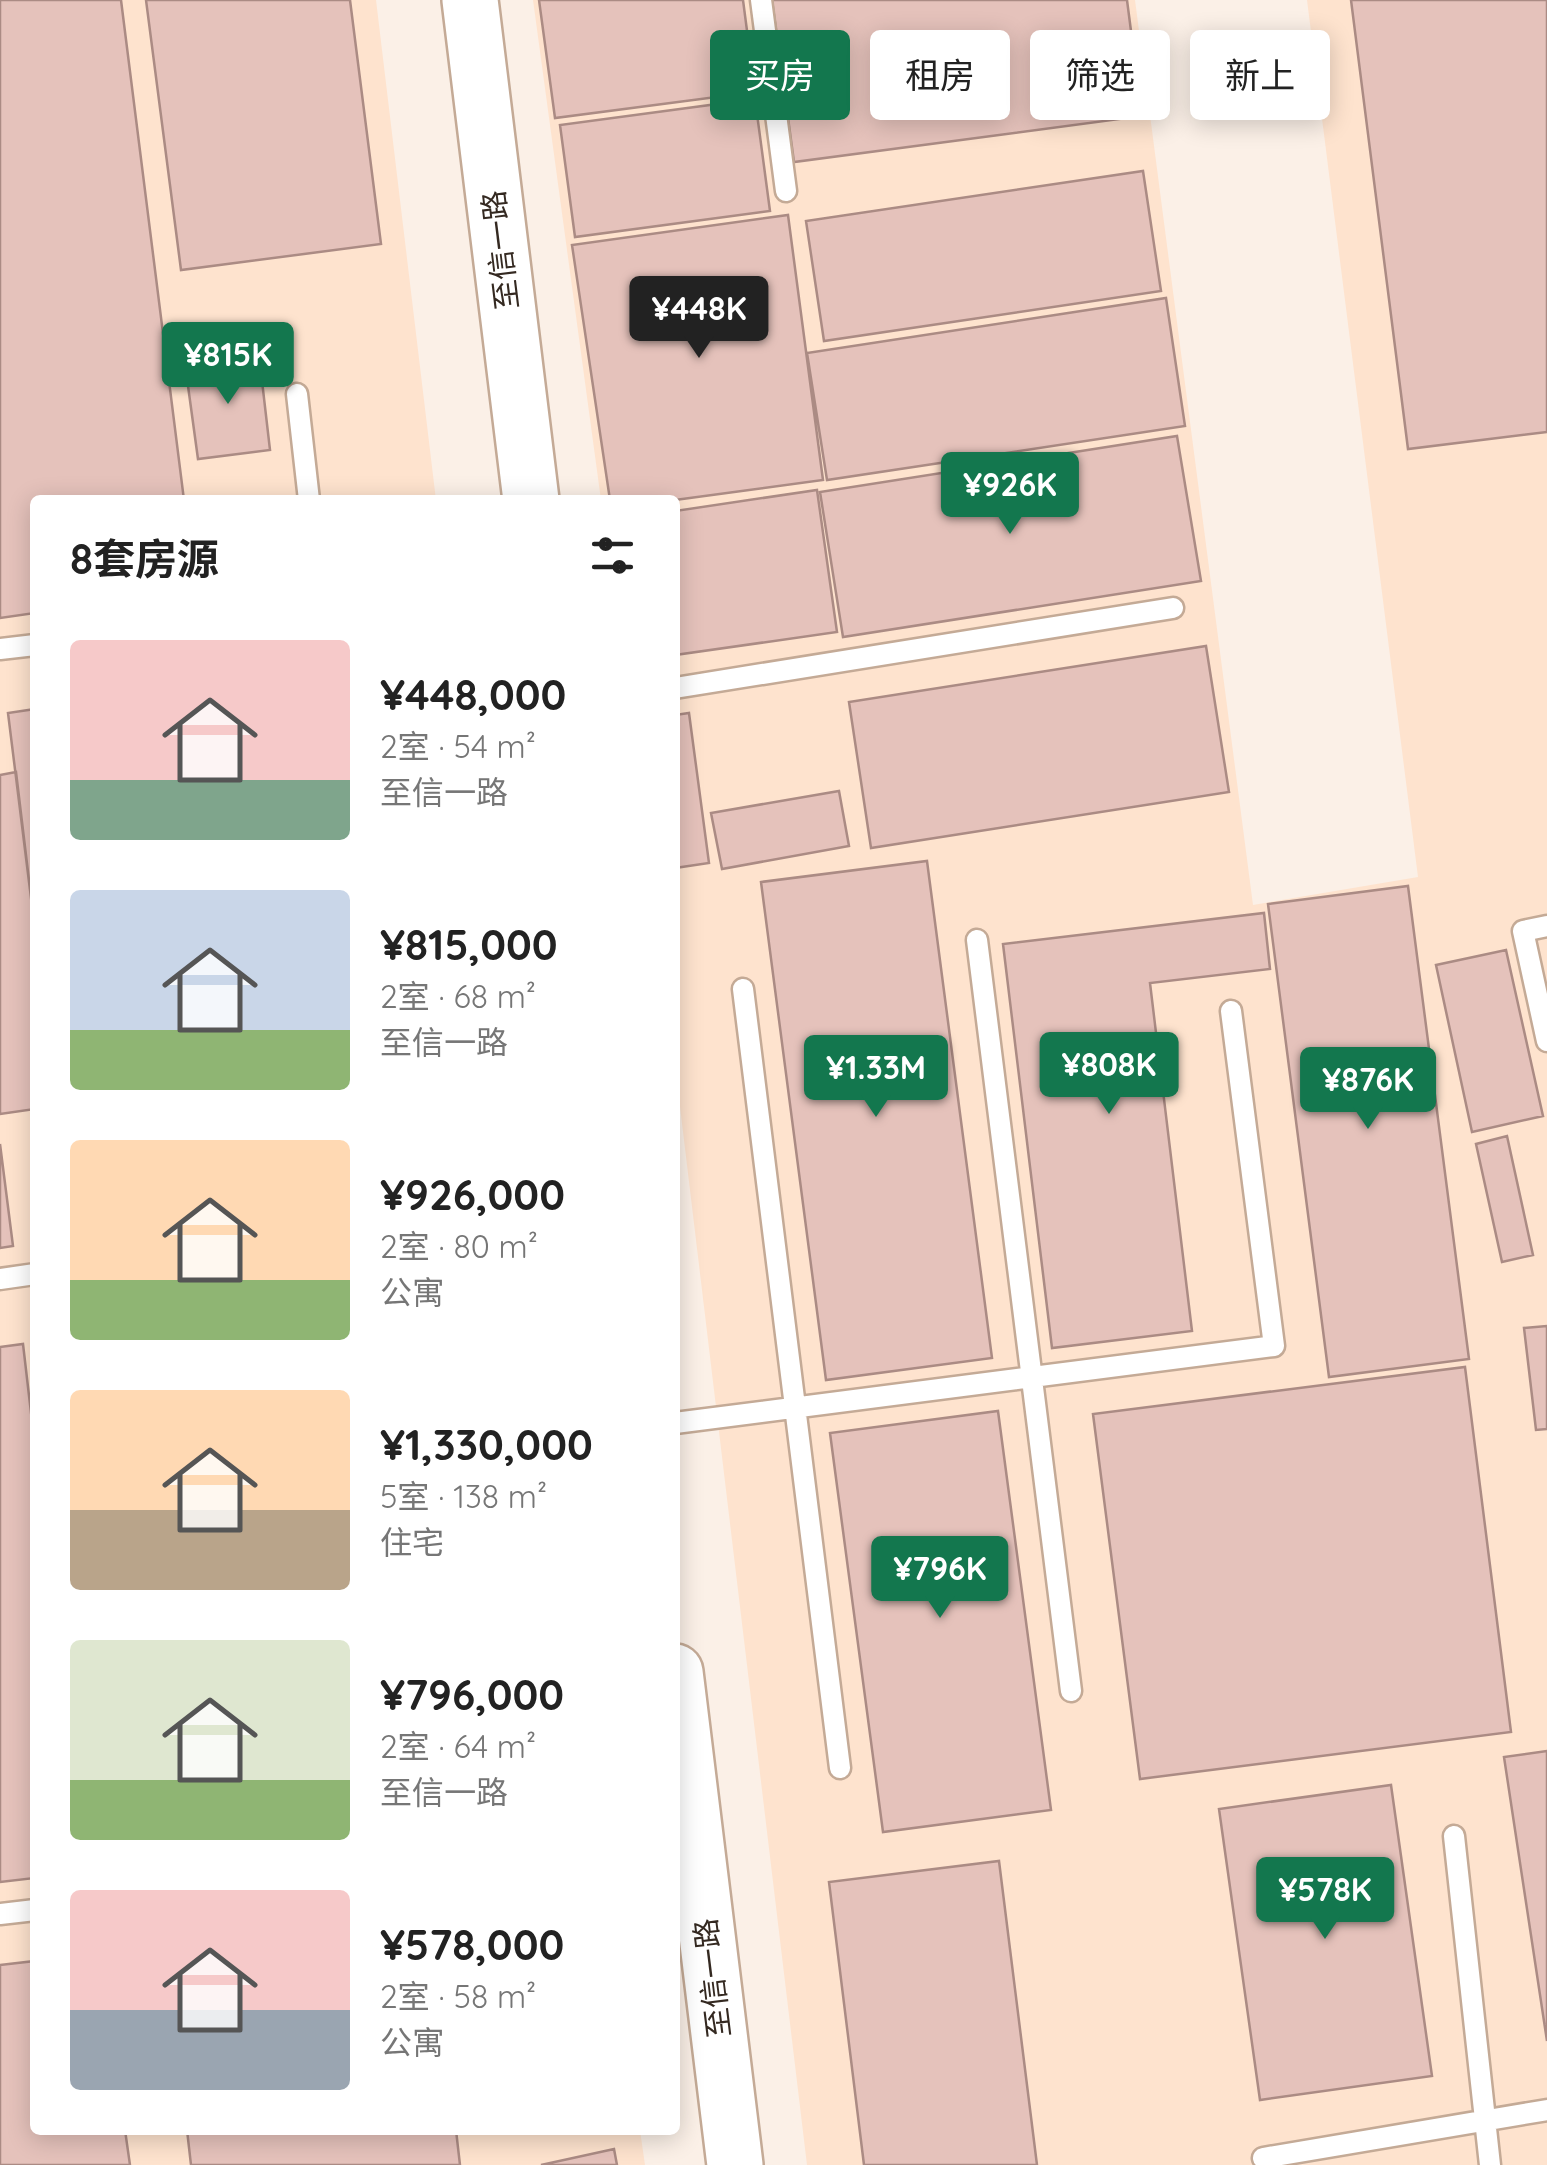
<!DOCTYPE html>
<html lang="zh">
<head>
<meta charset="utf-8">
<style>
	body { margin:0; font-family:Quicksand,"Noto Sans SC",sans-serif; background:#f6f6f6; color:#222; height:100vh; display:flex; flex-direction:column; font-size:38px; white-space:nowrap }
	* { box-sizing:border-box; margin:0 }
	p { font-size:32px; color:#767676 }
	.icon { flex:none; width:55px; height:55px; fill:none; stroke:currentColor; stroke-width:2; stroke-linecap:round; stroke-linejoin:round }
	.map { position:relative; flex:1; overflow:hidden }
	.sheet { position:absolute; left:30px; top:495px; width:650px; height:1640px; display:flex; flex-direction:column; background:#fff; border-radius:10px; box-shadow:0 5px 25px #0003 }
	.sheet>* { flex:none }
	.guide { position:absolute; left:710px; top:30px; width:685px; height:90px; display:flex; gap:20px }
	.price { position:absolute; translate:-50% -85px; padding:0 22px; border-radius:10px; background:#13774e; color:#fff; font-size:32px; line-height:65px; filter:drop-shadow(0 2px 5px #0008) }
	.price::after { content:''; position:absolute; left:50%; top:60px; width:30px; height:22px; margin-left:-15px; background:inherit; clip-path:polygon(0 0,100% 0,50% 100%) }
	.price.on { background:#222; color:#fff }
	ul { padding:0; list-style:none }
	li { display:flex; align-items:center; gap:30px; height:250px; padding:0 40px }
	li span { display:grid; place-items:center; flex:none; width:280px; height:200px; border-radius:10px; color:#555 }
	li>.icon { margin-inline-start:auto }
	span .icon { width:120px; height:120px; fill:#fffc; stroke-width:1 }
	li b { font-size:42px }
	h2 { display:flex; justify-content:space-between; align-items:center; height:120px; padding:0 40px; font-size:42px }
	.pill { padding:0 35px; border-radius:10px; background:#fff; box-shadow:0 5px 25px #0003; font-size:35px; line-height:90px }
	.pill.on { background:#13774e; color:#fff }
	.map>svg:first-child { display:block }
</style>
</head>
<body>
<div class="map">
<svg width="1547" height="2165" viewBox="0 0 1547 2165">
	<rect width="100%" height="100%" fill="#fbf0e7"/>
	<path fill="#fee3ce" d="M0,0h376l60,500h-401v1630h605l5,35h-645z
		M533,0h602l118,905 165,-28 -111,-877h240v2165h-740l-132,-1100v-565h-74z"/>
	<path fill="#e5c2bb" stroke="#ab8b84" stroke-width="2.5" d="M0,0h121l63,500h-149v113l-35,5z
		M146,0h204l31,244 -200,26z
		M539,0h204l12,92 -200,26z
		M772,0h355l15,116 -348,46z
		M1351,0h196v432l-139,17z
		M755,99l15,112 -195,26 -15,-112z
		M1143,171l18,120 -337,50 -18,-120z
		M788,215l35,265 -148,20h-65l-38,-255z
		M1166,298l19,128 -358,54 -20,-127z
		M259,355l11,95 -72,9 -13,-95z
		M1177,436l24,145 -358,56 -23,-145z
		M817,490l20,142 -162,23v-144z
		M1206,646l23,146 -358,56 -22,-146z
		M35,709v221l-27,-217z
		M689,713l20,150 -34,5v-153z
		M16,772l19,158v179l-35,5v-339z
		M839,791l10,55 -127,23 -11,-56z
		M927,861l65,497 -166,22 -65,-498z
		M1408,886l61,473 -140,18 -61,-473z
		M1264,913l6,56 -120,14 42,348 -140,17 -49,-404z
		M1506,950l37,166 -71,16 -36,-167z
		M1507,1136l26,119 -31,7 -26,-118z
		M0,1144l13,102 -13,2z
		M1547,1326v103l-11,1 -12,-102z
		M23,1344l12,103v431l-35,4v-535z
		M1465,1367l46,365 -371,47 -47,-365z
		M998,1411l53,399 -168,22 -53,-399z
		M1547,1751v290l-43,-284z
		M1391,1785l41,291 -172,24 -41,-291z
		M999,1861l38,304h-173l-35,-283z
		M35,1961v169h90l5,35h-130v-200z
		M187,2130h269l4,35h-269z
		M614,2149l3,16h-76z"/>
	<g fill="none" stroke-linecap="round" stroke-linejoin="round">
		<defs>
			<path id="lane" d="M761,0l25,191
				M297,394l12,106
				M0,649l35,-4
				M675,688l498,-80
				M1547,926l-24,5 24,110
				M977,940l94,751
				M743,989l97,779
				M0,1279l35,-5
				M675,1423l599,-77 -43,-335
				M1454,1836l36,329
				M0,1914l35,-4
				M1263,2158l284,-48"/>
			<path id="secondary" d="M470,0l61,500
				M675,1672l60,493"/>
		</defs>
		<use href="#lane" stroke="#c4aa96" stroke-width="25"/>
		<use href="#secondary" stroke="#c4aa96" stroke-width="60"/>
		<use href="#lane" stroke="#fff" stroke-width="20"/>
		<use href="#secondary" stroke="#fff" stroke-width="55"/>
	</g>
	<g text-anchor="middle" stroke-width="8" stroke-linejoin="round" paint-order="stroke">
		<g font-size="30" fill="#342921" stroke="#fff">
			<text transform="translate(501 250) rotate(-97)" y="10">至信一路</text>
			<text transform="translate(713 1978) rotate(-97)" y="10">至信一路</text>
		</g>
	</g>
</svg>
<b class="price on" style="left:699px;top:361px">¥448K</b>
<b class="price" style="left:228px;top:407px">¥815K</b>
<b class="price" style="left:1010px;top:537px">¥926K</b>
<b class="price" style="left:1109px;top:1117px">¥808K</b>
<b class="price" style="left:876px;top:1120px">¥1.33M</b>
<b class="price" style="left:1368px;top:1132px">¥876K</b>
<b class="price" style="left:940px;top:1621px">¥796K</b>
<b class="price" style="left:1325px;top:1942px">¥578K</b>
<div class="guide">
<a class="pill on">买房</a>
<a class="pill">租房</a>
<a class="pill">筛选</a>
<a class="pill">新上</a>
</div>
<section class="sheet">
<h2>8套房源<svg class="icon" aria-label="filters" viewBox="0 0 24 24"><path d="M4 7h16M4 17h16"/><circle cx="9" cy="7" r="2"/><circle cx="15" cy="17" r="2"/></svg></h2>
<ul>
<li><span style="background:linear-gradient(#f6c9c9 70%,#7fa58c 0)"><svg class="icon" aria-label="home" viewBox="0 0 24 24"><path d="M3 11l9-7 9 7M6 9v11h12V9"/></svg></span><div><b>¥448,000</b><p>2室 · 54 m²</p><p>至信一路</p></div></li>
<li><span style="background:linear-gradient(#c9d6e8 70%,#8fb573 0)"><svg class="icon" aria-label="home" viewBox="0 0 24 24"><path d="M3 11l9-7 9 7M6 9v11h12V9"/></svg></span><div><b>¥815,000</b><p>2室 · 68 m²</p><p>至信一路</p></div></li>
<li><span style="background:linear-gradient(#ffd9b3 70%,#8fb573 0)"><svg class="icon" aria-label="home" viewBox="0 0 24 24"><path d="M3 11l9-7 9 7M6 9v11h12V9"/></svg></span><div><b>¥926,000</b><p>2室 · 80 m²</p><p>公寓</p></div></li>
<li><span style="background:linear-gradient(#ffd9b3 60%,#b9a48a 0)"><svg class="icon" aria-label="home" viewBox="0 0 24 24"><path d="M3 11l9-7 9 7M6 9v11h12V9"/></svg></span><div><b>¥1,330,000</b><p>5室 · 138 m²</p><p>住宅</p></div></li>
<li><span style="background:linear-gradient(#dfe7d0 70%,#8fb573 0)"><svg class="icon" aria-label="home" viewBox="0 0 24 24"><path d="M3 11l9-7 9 7M6 9v11h12V9"/></svg></span><div><b>¥796,000</b><p>2室 · 64 m²</p><p>至信一路</p></div></li>
<li><span style="background:linear-gradient(#f6c9c9 60%,#9aa5b1 0)"><svg class="icon" aria-label="home" viewBox="0 0 24 24"><path d="M3 11l9-7 9 7M6 9v11h12V9"/></svg></span><div><b>¥578,000</b><p>2室 · 58 m²</p><p>公寓</p></div></li>
</ul>
</section>
</div>
</body>
</html>
